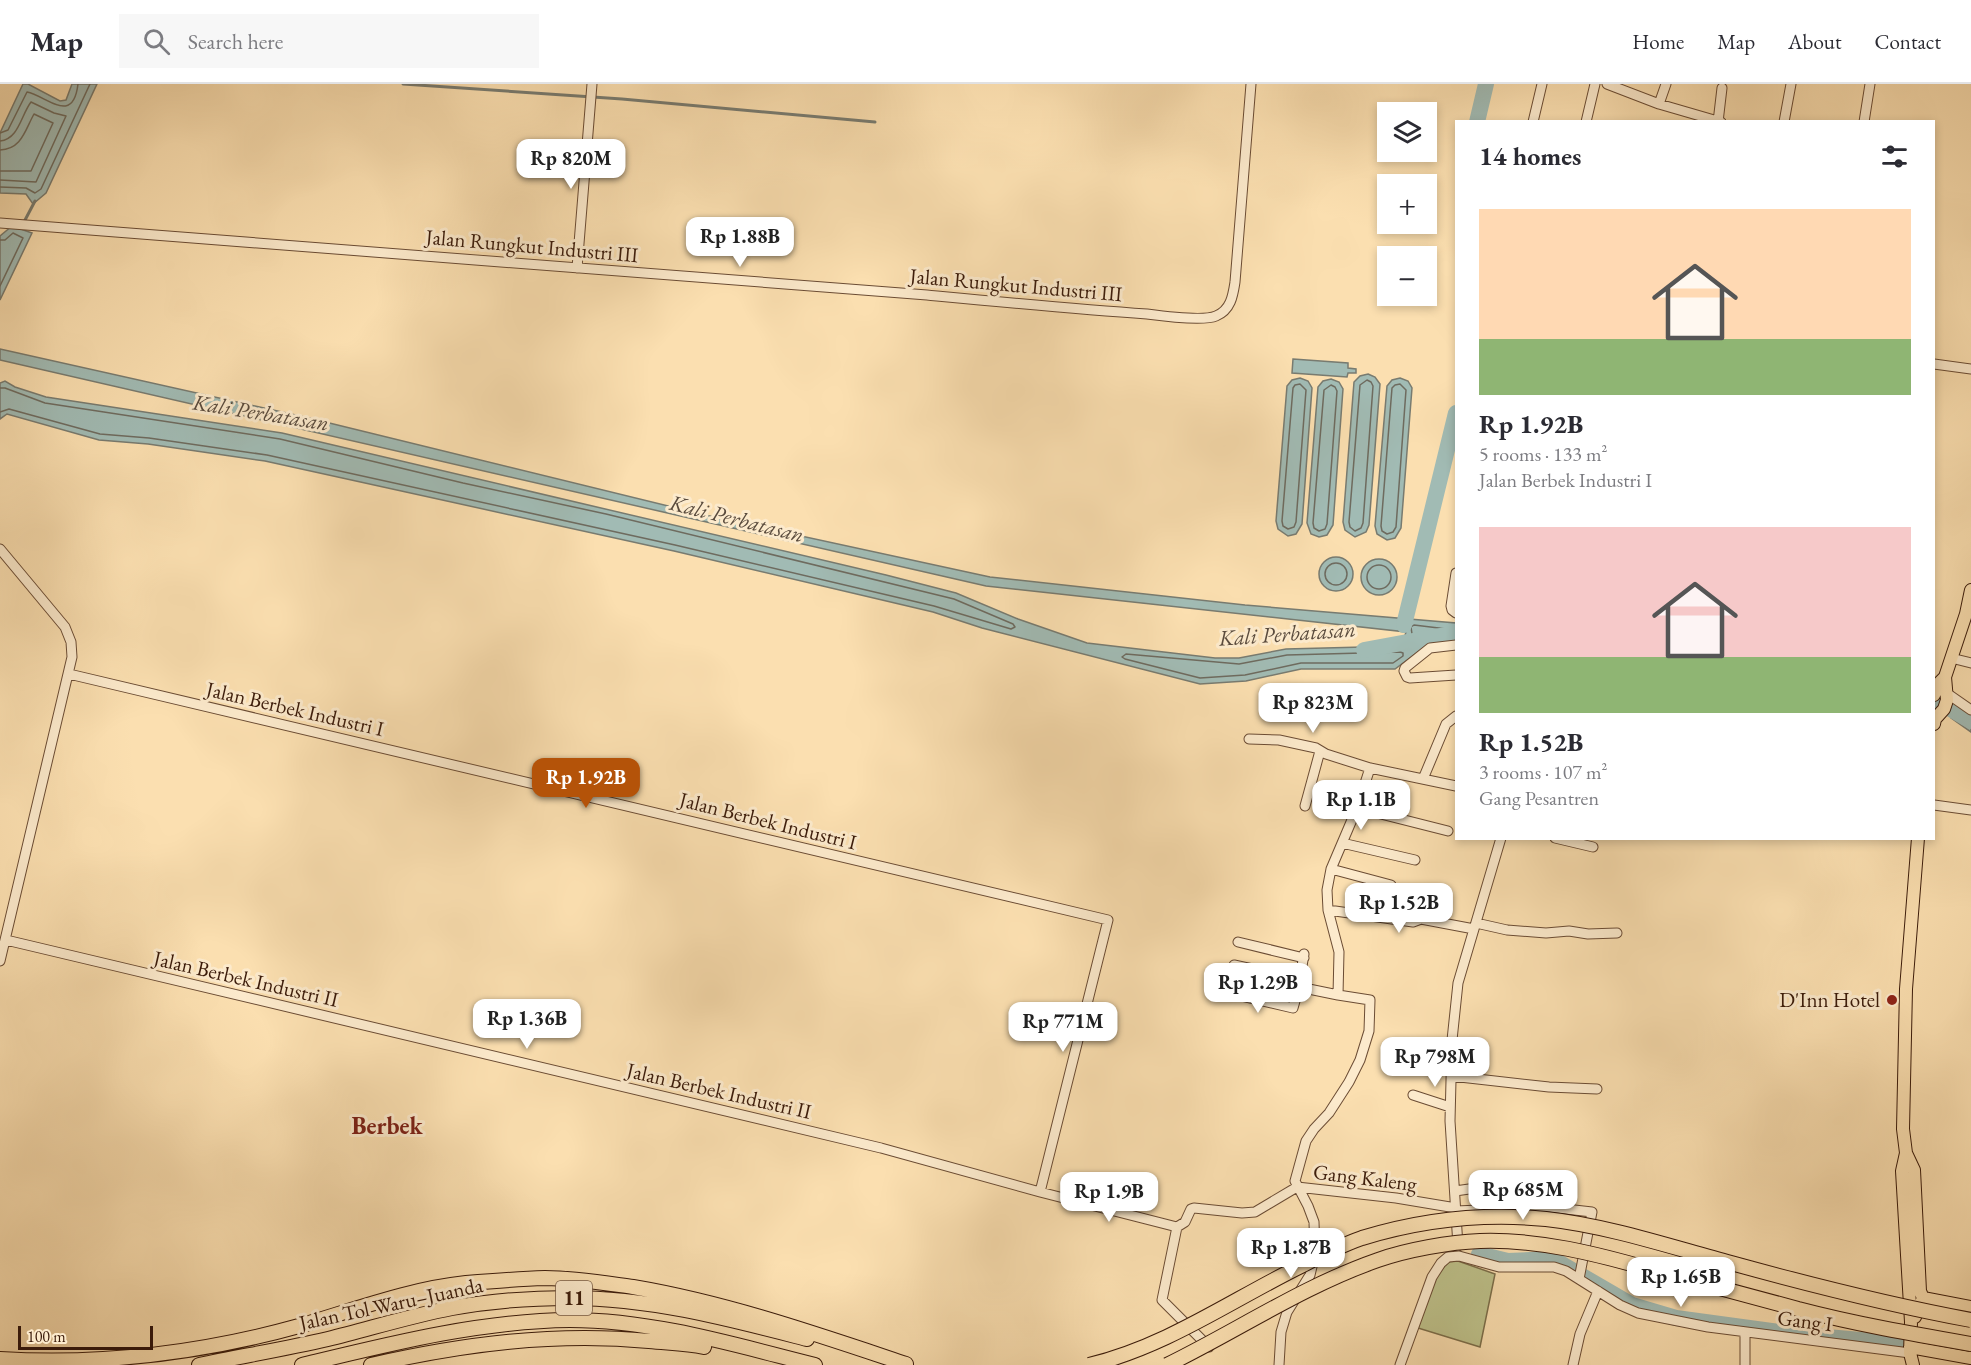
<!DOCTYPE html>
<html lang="en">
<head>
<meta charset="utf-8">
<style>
	body { margin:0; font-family:"EB Garamond",serif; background:#f7f7f7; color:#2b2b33; height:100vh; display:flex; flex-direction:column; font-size:22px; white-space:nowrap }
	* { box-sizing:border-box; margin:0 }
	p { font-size:20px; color:#7c7c81 }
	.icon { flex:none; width:33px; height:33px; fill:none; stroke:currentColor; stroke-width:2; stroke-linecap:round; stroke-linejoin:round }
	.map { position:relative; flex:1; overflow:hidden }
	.details { position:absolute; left:1455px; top:36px; width:480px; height:720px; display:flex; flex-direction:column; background:#fff; border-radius:0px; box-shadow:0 3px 9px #0003 }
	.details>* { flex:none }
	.controls { position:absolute; left:1377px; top:18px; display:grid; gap:12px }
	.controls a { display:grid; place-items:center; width:60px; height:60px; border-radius:0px; background:#fff; box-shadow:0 3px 9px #0003; font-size:30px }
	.scale { position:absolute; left:18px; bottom:15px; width:135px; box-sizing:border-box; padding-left:6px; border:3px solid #3b1b0a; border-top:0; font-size:16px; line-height:21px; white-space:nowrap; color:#3b1b0a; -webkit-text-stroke:4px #fceacc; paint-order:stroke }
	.price { position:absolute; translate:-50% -51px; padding:0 14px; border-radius:12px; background:#fff; color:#222; font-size:20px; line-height:39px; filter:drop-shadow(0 2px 3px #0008) }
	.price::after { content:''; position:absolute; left:50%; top:36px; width:18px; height:14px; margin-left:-9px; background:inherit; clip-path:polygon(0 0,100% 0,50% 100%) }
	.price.selected { background:#b45309; color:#fff }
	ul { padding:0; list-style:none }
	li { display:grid; align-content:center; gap:12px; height:318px; padding:0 24px }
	li span { display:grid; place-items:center; height:186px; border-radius:0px; color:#555 }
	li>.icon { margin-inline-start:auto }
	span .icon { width:108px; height:108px; fill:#fffc; stroke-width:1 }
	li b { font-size:26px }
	h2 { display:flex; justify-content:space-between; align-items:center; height:72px; padding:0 24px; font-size:26px }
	header { display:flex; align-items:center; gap:36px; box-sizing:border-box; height:84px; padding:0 30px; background:#fff; border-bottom:2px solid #e1e1e2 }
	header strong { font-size:28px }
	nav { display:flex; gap:33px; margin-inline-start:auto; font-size:21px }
	.search { width:420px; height:54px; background:#f7f7f7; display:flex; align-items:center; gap:15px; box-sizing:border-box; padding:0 21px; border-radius:0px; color:#7c7c81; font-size:22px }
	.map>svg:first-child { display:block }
</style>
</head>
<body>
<header>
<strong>Map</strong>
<div class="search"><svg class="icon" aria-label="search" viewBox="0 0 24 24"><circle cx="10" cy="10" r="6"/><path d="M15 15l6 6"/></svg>Search here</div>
<nav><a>Home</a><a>Map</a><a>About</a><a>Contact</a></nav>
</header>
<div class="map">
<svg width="1971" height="1281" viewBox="0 0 1971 1281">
	<rect width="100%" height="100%" fill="#fbdfb0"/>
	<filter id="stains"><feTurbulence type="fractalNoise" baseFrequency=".00333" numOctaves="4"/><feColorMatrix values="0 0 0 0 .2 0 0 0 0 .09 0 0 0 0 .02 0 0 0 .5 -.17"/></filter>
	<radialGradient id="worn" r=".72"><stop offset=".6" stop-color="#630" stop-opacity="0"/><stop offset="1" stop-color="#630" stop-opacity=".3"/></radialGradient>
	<path fill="#bec28b" stroke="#7c6e4a" stroke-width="1.5" d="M1458,1177l37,13 -15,73 -62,-19 15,-48 15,-18z"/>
	<path fill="#a1bbb4" stroke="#787b70" stroke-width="1.5" d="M23,0h5l32,17 6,-1 6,-16h25l-51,109 -13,11 -7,-10 -26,-1v-60z
		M12,142l20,7 -32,67v-64z
		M0,265l309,69 396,97 285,62 255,28 211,18v16l-38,13 -23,17h-94l-55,12 -46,3 -218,-56 -49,-16 -259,-61 -409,-90 -117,-17 -49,-4 -92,-26 -7,5v-36l5,-2 10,6 31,10 236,36 604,142 70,18 62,26 69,24 128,15h24l47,-9 116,-3 4,-14 -420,-46 -986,-226z
		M1293,275l55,4v5l8,1v4h-8l-1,4 -55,-4z
		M1368,290l7,3 5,7 -11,141 -3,7 -11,5 -10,-7 -2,-8 11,-140 6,-6z
		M1300,294l8,3 4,7 -10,136 -6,10 -8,2 -10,-7 -2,-8 11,-135 5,-6z
		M1400,294l8,3 4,7 -11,140 -6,10 -8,2 -10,-6 -2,-8 12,-140 5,-6z
		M1331,295l8,3 4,7 -10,136 -6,10 -8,2 -8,-3 -4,-11 11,-136 5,-6z
		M1319 490a17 17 0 1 1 34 0a17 17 0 1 1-34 0Z
		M1361 493a18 18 0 1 1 36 0a18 18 0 1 1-36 0Z
		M1954,620l17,11v17l-20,-14z"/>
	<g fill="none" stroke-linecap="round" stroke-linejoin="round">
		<path stroke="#6e6b5f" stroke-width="1.5" d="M0,49l8,-3 19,-38c20,4 46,34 51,-8
			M0,57c19,-2 21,-26 31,-39l23,11 12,3 -30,66 -36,-2
			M0,66c22,-1 25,-20 34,-36l19,9 -22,48h-31
			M0,103l26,1 9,5 6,-4 49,-105
			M0,156h5l8,-7 10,5 -23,48
			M1367,296l4,2 2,4 -10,137 -2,5 -6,3 -5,-4 -1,-5 11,-137z
			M1300,300l6,6 -10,132 -2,5 -6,2 -5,-3 -1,-5 11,-133 2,-3z
			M1400,300l6,6 -10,137 -3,5 -6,2 -5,-3 -1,-5 11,-138 3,-3z
			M1331,301l4,2 2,4 -10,133 -2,5 -6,2 -5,-3 -1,-5 11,-133z
			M0,304h5l40,15 235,36 183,44 143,31 348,85 59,25 2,3 -4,2 -77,-23 -259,-61 -408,-90 -118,-17 -49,-4 -91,-25 -9,3
			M1325 490a11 11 0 1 1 22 0a11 11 0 1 1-22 0Z
			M1367 493a12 12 0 1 1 24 0a12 12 0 1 1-24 0Z
			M1414,541l33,4 3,3 -38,15 -3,-3 3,-10 -1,-7z
			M1400,568l3,1v3l-10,7h-92l-56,12 -45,3 -75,-19 -3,-2 4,-3 113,10 48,-9z"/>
		<path stroke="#787b70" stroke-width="3" d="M403,0l219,15 253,23
			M24,138l11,-21"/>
		<path stroke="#a1bbb4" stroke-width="16" d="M1477,38l9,-38
			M1404,541l52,-212
			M1364,566l92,-17
			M1934,615l37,22
			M1479,1170l29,7 45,-2 79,46 44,13 118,16 111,10"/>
		<defs>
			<path id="minor" d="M1607,0l52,20 62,18
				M1659,20l7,-20
				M1533,38l9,-38
				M1586,38l9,-38
				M1718,38l4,-34
				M1784,38l7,-38
				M1864,38l6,-38
				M0,139l927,72c74,7 147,14 220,19 15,2 57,7 69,2 15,-6 17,-21 19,-34l16,-198
				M577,184l15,-184
				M1934,280l37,5
				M0,465l65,78 6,15 1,15 -72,304
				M1456,489l-5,33 1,4 4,3
				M1456,561l-26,3 -25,20 -1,3 3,6 3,1 46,-3
				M1951,574l20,5
				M69,590l1039,246 -68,272
				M1948,610l23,16
				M1249,655l30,1 37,8 10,6 44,14 86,18
				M1423,695l23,-55 10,-8
				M1934,721l37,5
				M1305,722l15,-55
				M1357,724l91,23
				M1555,754l38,9
				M1342,759l73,17
				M1331,785l60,16
				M1328,826l85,12 8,-3 53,10
				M1476,839l31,7 39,3 23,-2 19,3 29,-1
				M6,856l875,208 159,44 137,35
				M1238,858l66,16
				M1234,881l66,14
				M1299,900l5,-30
				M1228,909l65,15 6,-21 39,8
				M1451,992l98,11 48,2
				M1413,1011l37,12
				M1455,1107l64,-9
				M1456,1127l92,-4 44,5 -13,67
				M1177,1143l8,-5 6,-13 3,-1 48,5 13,-1 42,-25 99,11 60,10
				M1177,1143l-15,73 47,47
				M1458,1162l-8,-125 2,-81 6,-57 43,-145
				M1279,1281l2,-33 6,-20 23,-37 5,-21 -1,-32 -6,-16 -13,-25 11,-40 8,-12 15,-16 20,-31 11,-22 9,-29 1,-31 -32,-5 1,-43 -11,-42 -1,-20 4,-21 26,-61 13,-40
				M1400,1281l32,-88 9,-14 7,-6 11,-1 40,11h55l12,4 54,34 18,8 70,14 202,26
				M1573,1281l7,-31 18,-43
				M1745,1281v-33"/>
			<path id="major" d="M1934,611l6,-13 5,-5
				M1934,640l1,-5 9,-10 3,-9 -2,-23 21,-63 5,-24
				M1906,1069l8,17 6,121 3,7 -8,19
				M1923,1214l48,9
				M1910,1263l61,11
				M1913,1281l-3,-12 1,-31 -9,-151 4,-18 -3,-24 3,-140 12,-151"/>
			<path id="highway" d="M0,1275c101,6 202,-6 299,-33 55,-16 110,-37 167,-43 26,-2 53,-4 79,-5 29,0 59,5 88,9 94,16 183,47 273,77
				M199,1281c43,-9 86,-16 129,-26 41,-10 82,-23 124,-31 38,-7 79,-10 118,-10 81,0 159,21 237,41
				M302,1281c87,-21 177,-44 268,-45 83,0 165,25 245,45
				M371,1281c92,-21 184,-33 278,-24 19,2 37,2 55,6"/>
		</defs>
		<use href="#minor" stroke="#6b4c34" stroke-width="11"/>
		<use href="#major" stroke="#3b1b0a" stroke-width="14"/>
		<use href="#highway" stroke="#3b1b0a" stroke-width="16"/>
		<use href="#minor" stroke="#fceacc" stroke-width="9"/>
		<use href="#major" stroke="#fbdfb0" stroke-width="12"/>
		<use href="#highway" stroke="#fbdfb0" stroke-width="14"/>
		<defs>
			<path id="highway-bridge" d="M1089,1281c77,-18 144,-66 214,-100 19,-10 39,-20 59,-27 59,-18 123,-25 184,-19 63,7 125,28 185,44 80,22 159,42 240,57
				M1167,1281c70,-34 136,-79 211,-105 28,-10 72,-18 102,-19 59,-2 117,13 173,29 49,13 97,26 145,39 57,15 115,25 173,35"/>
		</defs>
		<use href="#highway-bridge" stroke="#3b1b0a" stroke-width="16" stroke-linecap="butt"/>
		<use href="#highway-bridge" stroke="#fbdfb0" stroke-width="14"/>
	</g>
	<circle fill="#8f2418" stroke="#fceacc" stroke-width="2" cx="1892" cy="916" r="6"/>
	<g text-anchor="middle" stroke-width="6" stroke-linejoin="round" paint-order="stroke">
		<rect fill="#fceacc" stroke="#755944" stroke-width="1.5" x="556" y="1197" width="36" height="34" rx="4.5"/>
		<g font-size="20" font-weight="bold" fill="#3b1b0a">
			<text x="574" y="1221">11</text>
		</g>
		<g font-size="21" fill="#3b1b0a" stroke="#fceacc">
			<text transform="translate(532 162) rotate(5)" y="7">Jalan Rungkut Industri III</text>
			<text transform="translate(1016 201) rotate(5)" y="7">Jalan Rungkut Industri III</text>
			<text transform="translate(295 625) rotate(13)" y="7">Jalan Berbek Industri I</text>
			<text transform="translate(768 737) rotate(14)" y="7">Jalan Berbek Industri I</text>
			<text transform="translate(246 895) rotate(13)" y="7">Jalan Berbek Industri II</text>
			<text transform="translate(719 1007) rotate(13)" y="7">Jalan Berbek Industri II</text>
			<text transform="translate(1365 1094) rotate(7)" y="7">Gang Kaleng</text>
			<text transform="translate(391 1220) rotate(-12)" y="7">Jalan Tol Waru–Juanda</text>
			<text transform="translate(1805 1237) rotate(7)" y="7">Gang I</text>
		</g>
		<g font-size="21" fill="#3b1b0a" stroke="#fceacc" text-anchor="end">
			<text x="1880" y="923">D'Inn Hotel</text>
		</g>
		<g font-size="22" font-style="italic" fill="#5a4b3d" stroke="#fceacc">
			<text transform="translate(261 328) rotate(9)" y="8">Kali Perbatasan</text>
			<text transform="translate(737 434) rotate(14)" y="8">Kali Perbatasan</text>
			<text transform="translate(1287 549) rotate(-4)" y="8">Kali Perbatasan</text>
		</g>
		<g font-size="24" font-weight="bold" fill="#7a1f14" stroke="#fceacc">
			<text x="387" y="1050">Berbek</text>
		</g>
	</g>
	<rect width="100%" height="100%" filter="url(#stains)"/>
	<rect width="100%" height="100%" fill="url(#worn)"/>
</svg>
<div class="controls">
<a><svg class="icon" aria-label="layers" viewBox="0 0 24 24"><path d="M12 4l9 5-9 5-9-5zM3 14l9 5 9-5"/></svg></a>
<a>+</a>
<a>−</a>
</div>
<div class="scale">100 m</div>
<b class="price" style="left:571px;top:106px">Rp 820M</b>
<b class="price" style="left:740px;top:184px">Rp 1.88B</b>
<b class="price" style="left:1313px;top:650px">Rp 823M</b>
<b class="price selected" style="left:586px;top:725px">Rp 1.92B</b>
<b class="price" style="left:1361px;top:747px">Rp 1.1B</b>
<b class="price" style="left:1399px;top:850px">Rp 1.52B</b>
<b class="price" style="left:1258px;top:930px">Rp 1.29B</b>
<b class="price" style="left:527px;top:966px">Rp 1.36B</b>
<b class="price" style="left:1063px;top:969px">Rp 771M</b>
<b class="price" style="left:1435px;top:1004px">Rp 798M</b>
<b class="price" style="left:1523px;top:1137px">Rp 685M</b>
<b class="price" style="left:1109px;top:1139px">Rp 1.9B</b>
<b class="price" style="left:1291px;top:1195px">Rp 1.87B</b>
<b class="price" style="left:1681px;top:1224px">Rp 1.65B</b>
<section class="details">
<h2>14 homes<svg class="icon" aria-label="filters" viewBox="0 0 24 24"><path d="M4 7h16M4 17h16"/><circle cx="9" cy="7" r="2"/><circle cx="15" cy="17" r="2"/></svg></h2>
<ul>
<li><span style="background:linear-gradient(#ffd9b3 70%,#8fb573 0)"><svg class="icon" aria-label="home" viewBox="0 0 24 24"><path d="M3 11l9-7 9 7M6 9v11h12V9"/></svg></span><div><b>Rp 1.92B</b><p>5 rooms · 133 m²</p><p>Jalan Berbek Industri I</p></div></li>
<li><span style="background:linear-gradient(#f6c9c9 70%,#8fb573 0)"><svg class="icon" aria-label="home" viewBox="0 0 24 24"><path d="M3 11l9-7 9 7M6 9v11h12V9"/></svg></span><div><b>Rp 1.52B</b><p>3 rooms · 107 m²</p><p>Gang Pesantren</p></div></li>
</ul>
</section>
</div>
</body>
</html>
